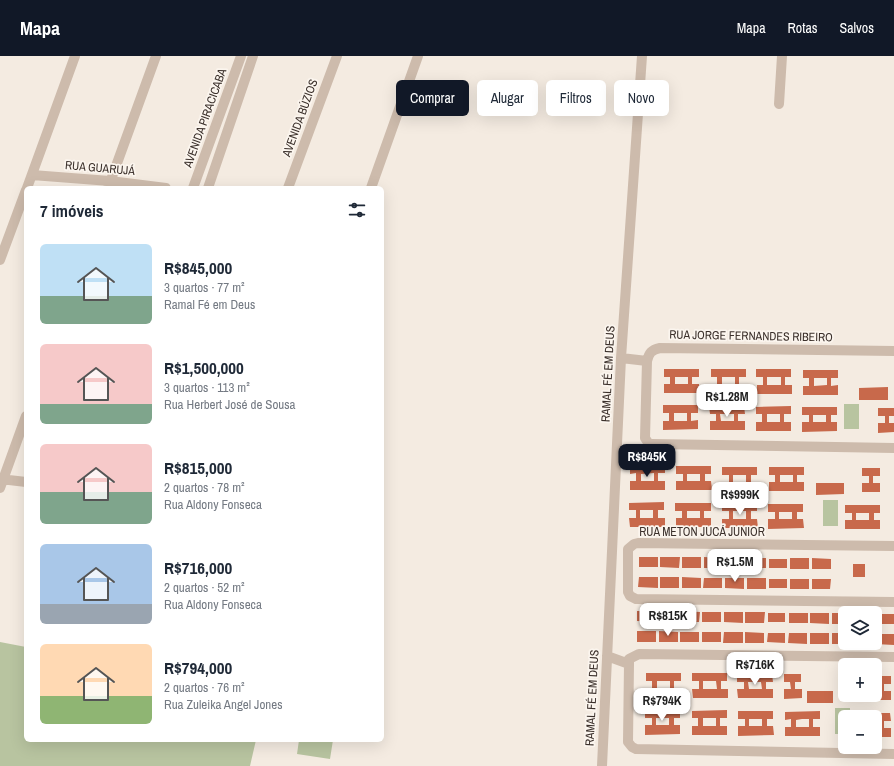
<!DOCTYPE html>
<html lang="pt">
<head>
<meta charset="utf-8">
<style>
	body { margin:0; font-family:"Archivo Narrow",sans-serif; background:#f6f6f7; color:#1f2937; height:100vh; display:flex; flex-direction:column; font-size:15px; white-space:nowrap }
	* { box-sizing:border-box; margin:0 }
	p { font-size:13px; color:#747a83 }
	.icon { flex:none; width:22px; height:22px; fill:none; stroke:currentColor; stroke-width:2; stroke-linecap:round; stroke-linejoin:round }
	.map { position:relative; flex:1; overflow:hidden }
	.panel { position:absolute; left:24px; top:130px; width:360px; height:556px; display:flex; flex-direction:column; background:#fff; border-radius:6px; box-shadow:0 4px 16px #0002 }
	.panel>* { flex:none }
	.banner { position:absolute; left:396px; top:24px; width:380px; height:36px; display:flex; gap:8px }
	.buttons { position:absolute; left:838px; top:550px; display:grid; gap:8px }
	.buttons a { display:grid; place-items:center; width:44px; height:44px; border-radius:6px; background:#fff; box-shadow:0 4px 16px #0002; font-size:20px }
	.price { position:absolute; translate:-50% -34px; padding:0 9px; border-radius:8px; background:#fff; color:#222; font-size:13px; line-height:26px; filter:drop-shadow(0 1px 2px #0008) }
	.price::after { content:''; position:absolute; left:50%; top:24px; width:12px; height:9px; margin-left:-6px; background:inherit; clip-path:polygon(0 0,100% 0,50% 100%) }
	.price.current { background:#111827; color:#fff }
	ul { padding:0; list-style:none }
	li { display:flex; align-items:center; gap:12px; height:100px; padding:0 16px }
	li span { display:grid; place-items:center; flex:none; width:112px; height:80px; border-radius:6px; color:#555 }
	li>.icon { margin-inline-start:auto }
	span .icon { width:48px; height:48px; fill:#fffc; stroke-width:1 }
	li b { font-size:17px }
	h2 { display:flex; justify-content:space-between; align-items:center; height:48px; padding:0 16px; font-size:17px }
	.pill { padding:0 14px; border-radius:6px; background:#fff; box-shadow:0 4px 16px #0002; font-size:14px; line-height:36px }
	.pill.current { background:#111827; color:#fff }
	header { display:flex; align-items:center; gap:24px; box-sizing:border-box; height:56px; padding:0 20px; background:#111827; color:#fff }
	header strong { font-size:19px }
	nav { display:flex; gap:22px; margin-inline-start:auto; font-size:14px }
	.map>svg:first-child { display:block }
</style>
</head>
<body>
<header>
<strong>Mapa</strong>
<nav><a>Mapa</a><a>Rotas</a><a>Salvos</a></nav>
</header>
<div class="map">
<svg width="894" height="710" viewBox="0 0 894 710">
	<rect width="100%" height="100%" fill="#f4ebe1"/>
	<path fill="#b8c4a0" d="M844,348h15v25h-15z
		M838,444v26h-15v-26z
		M0,586l26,5v93h230l-6,26h-250z
		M835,652h15v9h-5v17h-10z
		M299,684h34l-3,19 -33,-5z"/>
	<path fill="#c8694b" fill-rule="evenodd" d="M664,313h35v8h-7v7h7v9h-35v-9h6v-7h-6zM675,321h13v7h-13z
		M711,313h35v8h-7v8h7v9h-35v-9h6v-8h-6zM722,321h13v8h-13z
		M756,313h35v8h-6v8h7v9h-35v-9h6v-8h-7zM767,321h14v8h-14z
		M803,314h35v8h-7v8l7,-1v10h-35v-9h6v-8h-6zM814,322h13v7l-13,1z
		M888,331v13h-29v-12z
		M663,349h35v8h-7v8l7,-1v9l-35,1v-9h6v-8h-6zM674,357h13v8h-13z
		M709,350h35l1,8h-7v7h7v9h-35v-9h6v-7h-6zM720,358h14v7h-13z
		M791,350v8h-7v8h7v9h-35v-9h6v-8h-6v-7zM767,358h13v8h-13z
		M802,351h35v8h-6v7h6v9l-35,1v-10h7v-7h-7zM813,359h13v7h-13z
		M878,352h16v8h-5v7h5v9l-16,1v-10h7v-7h-7z
		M630,410h35v7h-7v8h7v9h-35v-9h6v-8l-6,1zM654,417v8h-13v-7z
		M676,410h35v8h-6v7h6l1,9h-36v-9h7v-7h-7zM687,418h13v7h-13z
		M722,411h35v8h-6v7h7v9h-36v-9h7v-7h-7zM733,419h13v7h-13z
		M769,411h35v8h-7v7h7v9h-35v-9h6v-7h-6zM780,419h13v7h-13z
		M862,412h18v8h-7v7h7v9h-18v-9h7v-7h-7z
		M816,427h28v11l-28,1z
		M664,446v8h-6v8h7v9h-35l-1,-9h7v-8h-7v-7zM640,454h13v8h-13z
		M675,447h36v8h-7v7h7v9h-35v-9h6v-7h-7zM687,455h13v7h-13z
		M757,447v8h-6v8h6l1,9h-36v-9h7v-8h-7v-7zM733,455h13v8h-13z
		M768,448h35v8h-6v7h6l1,9 -36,1v-10h7v-7h-7zM779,456h13v7h-13z
		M845,449h35v8h-6v7h6v9h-35v-9h7v-7h-7zM856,457h13v7h-13z
		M639,501h19v10h-19z
		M660,501h20l-1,11 -19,-1z
		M682,501h19v11h-19z
		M704,501l19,1v10h-19z
		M725,502h19v10h-19z
		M747,502h19v10h-19z
		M790,502h19v11h-19z
		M812,502l19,1v10h-19z
		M769,503h18v9h-18z
		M853,508h12v13h-12z
		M639,521h19v11l-20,-1z
		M660,521h19v11h-19z
		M682,521l19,1v10h-19z
		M704,522h18v10h-19z
		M725,522h19v11l-19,-1z
		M747,522h19v11h-19z
		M769,523h18v9h-18z
		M790,523h19v10h-19z
		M812,523h19l-1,10h-18z
		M637,555h19v11l-19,-1z
		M659,555h19v11h-19z
		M681,555l19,1 -1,10h-18z
		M702,556h19v10h-19z
		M724,556h19v11l-19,-1z
		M745,556h20l-1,11h-19z
		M768,557h17v9h-17z
		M789,557h19v10h-19z
		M810,557h19v11l-19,-1z
		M832,557h13v11h-13z
		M875,558h19v10h-19z
		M637,575h19v11h-19z
		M659,575l19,1v10h-19z
		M680,576h19v10h-19z
		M702,576h19v10h-19z
		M724,576h19v11h-20z
		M745,576l19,1v10h-19z
		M768,577h17v10l-18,-1z
		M789,577h18v11l-19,-1z
		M810,577h19v11h-19z
		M832,577h13v11h-13z
		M875,578h19v11l-19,-1z
		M646,617h35v8h-7v7h7v9l-35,1v-10h6v-7h-6zM657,625h13v7h-13z
		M692,617h35v8h-6v8h7v9h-35l-1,-9h7v-8h-7zM703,625h13l1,8h-14z
		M737,618h35l1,8h-7v7h7v9h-35l-1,-9h7v-7h-7zM748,626h13l1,7h-13z
		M784,618h17v8h-6v7h7v9l-18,1v-10h7l-1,-7h-6z
		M875,620h16v8h-7v7h7v9h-35v-5h19v-4h5v-7h-5z
		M807,635h26v12h-26z
		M645,654h35v8h-6v7h6v9l-35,1v-10h7v-7h-7zM656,662h13v7h-13z
		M727,654v8h-7v8h7v9h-35v-9h6v-8h-6v-7zM703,662h13v8h-13z
		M738,655h35v8h-6v7h6l1,9 -36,1v-10h7v-7h-7zM749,663h13v7h-13z
		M820,655v8h-7v8h7v9h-35v-9h6v-8l-6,1v-8zM802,663h7v8h-13v-7z
		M856,657h34l1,8h-7v7h7v9h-16v-9h5v-7h-5v-4h-19z"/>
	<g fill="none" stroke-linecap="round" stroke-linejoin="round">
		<path stroke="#cdbbac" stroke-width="10" d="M779,48l3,-48
			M32,119l78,6 56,7
			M27,132l48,-132
			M108,132l48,-132
			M193,132l48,-132
			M208,132l45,-132
			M288,132l49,-132
			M371,132l47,-132
			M0,204l26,-70
			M894,295l-234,-3c-9,2 -11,5 -13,13l-2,77 4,6h3l242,4
			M621,302l26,3
			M0,423l26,3
			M0,432l26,-72
			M894,490l-256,-3 -4,1 -6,5v43l2,4 6,3 258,3
			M607,600l22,8
			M894,601l-255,-3 -10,5v5l-1,78 4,5 4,2 258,5
			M602,710l19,-408 21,-302"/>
	</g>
	<g text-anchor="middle" stroke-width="3.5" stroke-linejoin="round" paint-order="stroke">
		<g font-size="12" fill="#3b302b" stroke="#fbf5ee">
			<text transform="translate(205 62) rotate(-70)" y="4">AVENIDA PIRACICABA</text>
			<text transform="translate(300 62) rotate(-70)" y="4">AVENIDA BÚZIOS</text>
			<text transform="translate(100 112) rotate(5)" y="4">RUA GUARUJÁ</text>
			<text transform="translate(751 280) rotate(1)" y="4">RUA JORGE FERNANDES RIBEIRO</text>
			<text transform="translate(608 318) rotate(-87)" y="4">RAMAL FÉ EM DEUS</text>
			<text x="702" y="480">RUA METON JUCÁ JUNIOR</text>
			<text transform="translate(592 642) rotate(-87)" y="4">RAMAL FÉ EM DEUS</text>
		</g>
	</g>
</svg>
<div class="buttons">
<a><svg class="icon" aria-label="layers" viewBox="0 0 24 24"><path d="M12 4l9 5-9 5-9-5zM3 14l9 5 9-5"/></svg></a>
<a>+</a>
<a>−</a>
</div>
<b class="price" style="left:727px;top:362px">R$1.28M</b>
<b class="price current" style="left:647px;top:422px">R$845K</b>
<b class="price" style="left:740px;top:460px">R$999K</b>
<b class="price" style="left:735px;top:527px">R$1.5M</b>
<b class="price" style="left:668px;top:581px">R$815K</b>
<b class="price" style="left:755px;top:630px">R$716K</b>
<b class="price" style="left:662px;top:666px">R$794K</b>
<div class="banner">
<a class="pill current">Comprar</a>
<a class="pill">Alugar</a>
<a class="pill">Filtros</a>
<a class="pill">Novo</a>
</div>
<section class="panel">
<h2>7 imóveis<svg class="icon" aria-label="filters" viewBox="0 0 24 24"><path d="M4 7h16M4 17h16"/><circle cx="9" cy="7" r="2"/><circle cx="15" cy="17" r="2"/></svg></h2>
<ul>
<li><span style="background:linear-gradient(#bfe0f5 65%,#7fa58c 0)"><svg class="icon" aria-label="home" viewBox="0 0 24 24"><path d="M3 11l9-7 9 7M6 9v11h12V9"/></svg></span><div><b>R$845,000</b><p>3 quartos · 77 m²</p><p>Ramal Fé em Deus</p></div></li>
<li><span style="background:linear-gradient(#f6c9c9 75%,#7fa58c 0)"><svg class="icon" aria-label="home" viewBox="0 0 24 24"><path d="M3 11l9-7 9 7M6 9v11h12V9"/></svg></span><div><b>R$1,500,000</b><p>3 quartos · 113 m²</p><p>Rua Herbert José de Sousa</p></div></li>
<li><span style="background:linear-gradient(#f6c9c9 60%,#7fa58c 0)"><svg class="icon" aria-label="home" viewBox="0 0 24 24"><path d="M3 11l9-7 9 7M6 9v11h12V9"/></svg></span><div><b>R$815,000</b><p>2 quartos · 78 m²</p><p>Rua Aldony Fonseca</p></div></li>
<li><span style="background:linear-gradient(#a9c7e8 75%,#9aa5b1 0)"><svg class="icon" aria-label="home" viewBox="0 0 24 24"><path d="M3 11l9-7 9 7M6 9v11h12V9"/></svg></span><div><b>R$716,000</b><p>2 quartos · 52 m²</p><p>Rua Aldony Fonseca</p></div></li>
<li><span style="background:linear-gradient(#ffd9b3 65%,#8fb573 0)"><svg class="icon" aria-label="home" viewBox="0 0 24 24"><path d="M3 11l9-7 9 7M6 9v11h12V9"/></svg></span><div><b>R$794,000</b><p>2 quartos · 76 m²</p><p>Rua Zuleika Angel Jones</p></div></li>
</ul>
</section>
</div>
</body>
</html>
